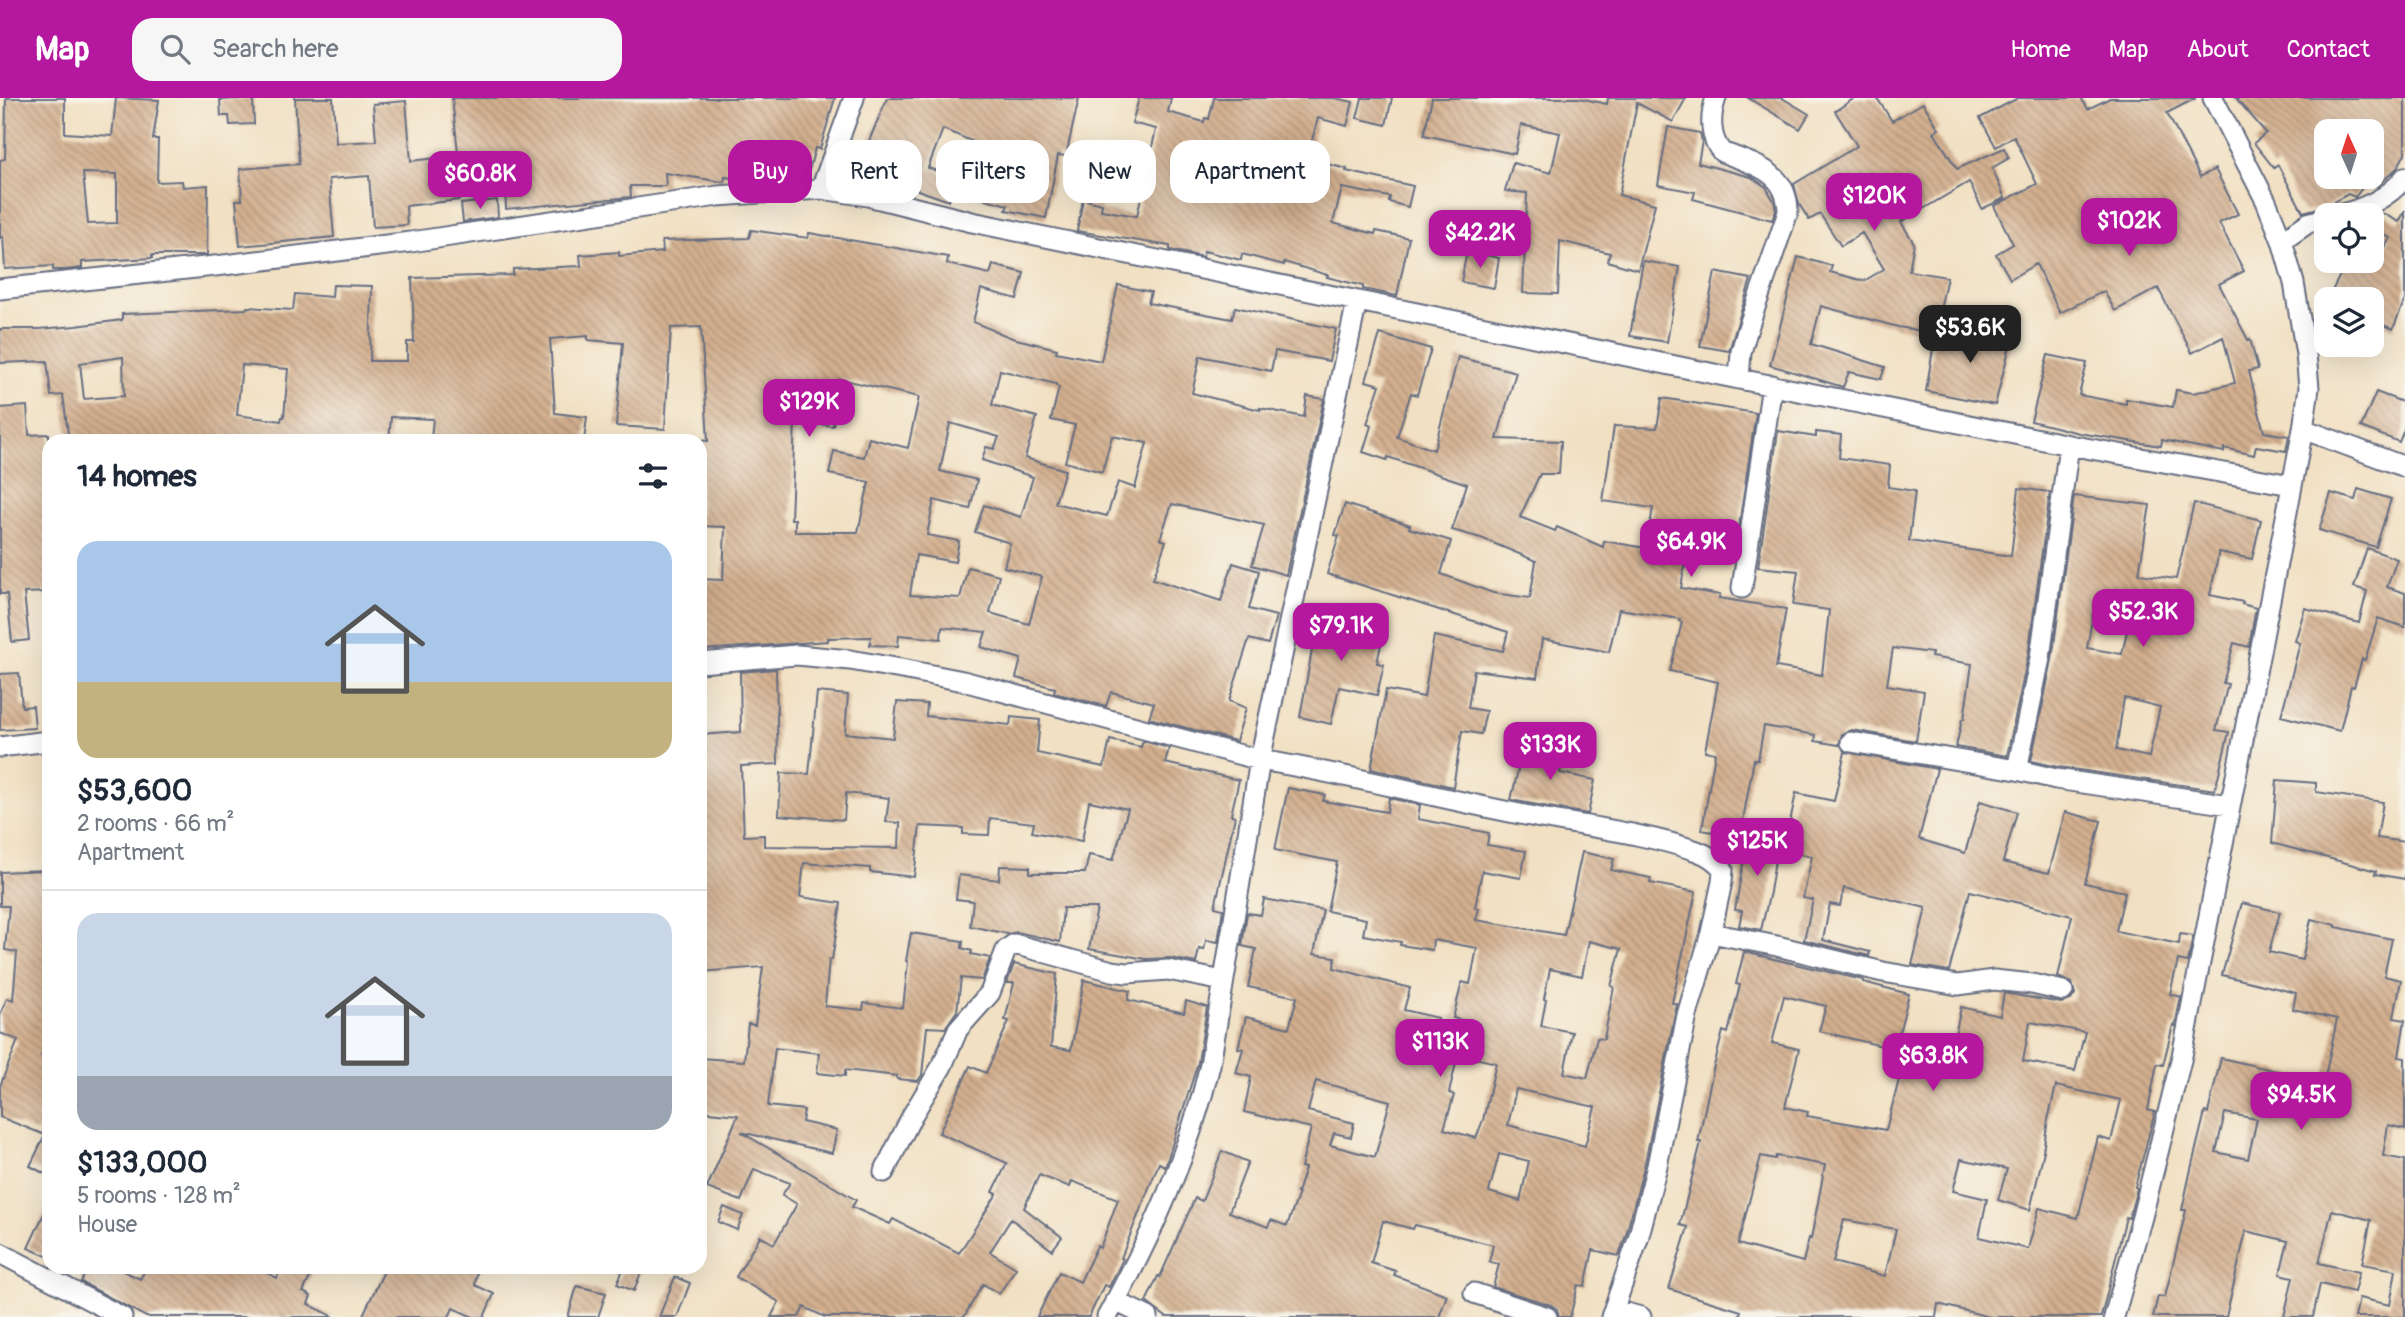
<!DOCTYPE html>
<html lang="en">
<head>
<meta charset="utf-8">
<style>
	body { margin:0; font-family:Pangolin,sans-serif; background:#f6f6f7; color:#1f2937; height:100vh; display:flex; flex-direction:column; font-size:26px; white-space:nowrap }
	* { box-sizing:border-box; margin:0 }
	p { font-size:23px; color:#747a83 }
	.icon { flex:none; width:38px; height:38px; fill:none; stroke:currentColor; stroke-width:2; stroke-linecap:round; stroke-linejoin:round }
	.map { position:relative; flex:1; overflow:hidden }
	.side { position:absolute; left:42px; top:336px; width:665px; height:840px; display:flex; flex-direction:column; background:#fff; border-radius:21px; box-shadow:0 7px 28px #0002 }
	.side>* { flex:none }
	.banner { position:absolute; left:728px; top:42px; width:665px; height:63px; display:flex; gap:14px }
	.needle { width:46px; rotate:357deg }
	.buttons { position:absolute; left:2314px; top:21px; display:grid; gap:14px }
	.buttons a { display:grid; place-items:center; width:70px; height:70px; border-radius:14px; background:#fff; box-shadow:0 7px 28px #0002; font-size:35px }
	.price { position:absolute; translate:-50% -60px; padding:0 16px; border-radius:14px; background:#b5179e; color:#fff; font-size:23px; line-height:46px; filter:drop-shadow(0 2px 4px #0008) }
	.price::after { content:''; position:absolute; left:50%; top:42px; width:21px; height:16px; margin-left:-10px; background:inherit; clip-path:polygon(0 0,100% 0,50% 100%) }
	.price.active { background:#222; color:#fff }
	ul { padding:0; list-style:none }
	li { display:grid; align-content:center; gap:14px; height:371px; padding:0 35px }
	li+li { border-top:2px solid #e0e1e3 }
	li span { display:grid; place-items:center; height:217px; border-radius:21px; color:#555 }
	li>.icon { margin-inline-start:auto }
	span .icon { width:126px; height:126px; fill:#fffc; stroke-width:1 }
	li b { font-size:30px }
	h2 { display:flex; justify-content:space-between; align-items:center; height:84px; padding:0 35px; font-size:30px }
	.chip { padding:0 24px; border-radius:21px; background:#fff; box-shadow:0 7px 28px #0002; font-size:24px; line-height:63px }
	.chip.active { background:#b5179e; color:#fff }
	header { display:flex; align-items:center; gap:42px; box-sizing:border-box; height:98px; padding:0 35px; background:#b5179e; color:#fff }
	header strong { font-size:33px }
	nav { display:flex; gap:38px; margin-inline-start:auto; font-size:24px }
	.search { width:490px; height:63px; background:#f6f6f7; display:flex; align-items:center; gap:18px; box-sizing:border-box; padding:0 24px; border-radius:21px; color:#747a83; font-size:26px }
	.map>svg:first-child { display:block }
</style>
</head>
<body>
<header>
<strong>Map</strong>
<div class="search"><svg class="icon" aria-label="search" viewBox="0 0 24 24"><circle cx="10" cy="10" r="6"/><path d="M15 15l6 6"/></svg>Search here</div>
<nav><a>Home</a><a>Map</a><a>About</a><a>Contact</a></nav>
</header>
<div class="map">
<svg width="2405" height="1219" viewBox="0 0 2405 1219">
	<defs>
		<pattern id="building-back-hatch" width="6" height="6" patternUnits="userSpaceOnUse" patternTransform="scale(1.75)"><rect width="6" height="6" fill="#d3af8e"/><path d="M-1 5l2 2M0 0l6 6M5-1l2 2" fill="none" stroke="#aa8f77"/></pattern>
	</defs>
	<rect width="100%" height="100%" fill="#f7f3e8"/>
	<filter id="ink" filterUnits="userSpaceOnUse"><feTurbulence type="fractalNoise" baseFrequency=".0143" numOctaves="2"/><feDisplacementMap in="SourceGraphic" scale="14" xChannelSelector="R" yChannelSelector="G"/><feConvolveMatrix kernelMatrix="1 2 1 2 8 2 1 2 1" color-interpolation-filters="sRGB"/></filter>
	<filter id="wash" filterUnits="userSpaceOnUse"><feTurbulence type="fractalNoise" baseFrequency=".00686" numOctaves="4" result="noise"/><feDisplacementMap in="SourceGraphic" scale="28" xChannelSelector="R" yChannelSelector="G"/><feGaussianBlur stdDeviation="1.57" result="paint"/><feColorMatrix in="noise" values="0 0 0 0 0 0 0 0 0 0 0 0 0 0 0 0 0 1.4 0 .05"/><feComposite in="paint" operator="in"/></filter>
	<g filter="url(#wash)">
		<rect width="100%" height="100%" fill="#f1e0c2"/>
		<g id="blocks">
			<path fill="url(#building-back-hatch)" fill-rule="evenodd" d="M6,0h59v35l47,3 4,-38 43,2 -6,39h5l-1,43 25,-1 1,6 25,-2 -1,70h-55v3l-70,4v6l-17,2h-12v-4l-48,3 -2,-32 -3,1v-78l5,-1zM83,75l34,1v49l-29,1z
				M253,0l1,26 -24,1 -1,-9h-8l-1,-16z
				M295,0h38l3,45 40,-2 -3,-37 33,-3 5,60 43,-5 5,44 -53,6 1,19 -34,2 -4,-51 -40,3 5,58 -94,9 -4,-46h6l-2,-31 59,-5z
				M452,0h383l-15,51 -5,-1 -8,30 -26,1 -15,-4 -1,6h-13l-27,-4 -1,5 -59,-9 1,13h-36l1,11 -125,12 -2,-44 -44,5z
				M887,0h192l-13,58 -8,-1 -12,63 -40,-8 2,-5 -46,-12 14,-50 -33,-14 -15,39 29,10 -8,23 -34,-12 -2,5 -54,-23 13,-28 -3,-2z
				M1139,0h32l-3,14 36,10 1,-4 4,1 5,-21h121l18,4 -6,24 -29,-8 -11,41 40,10 -1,2 67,15 -5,21 -19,-5 1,-5 -48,-9 -9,35 42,11 1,-3 33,7 -12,58 -34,-7v-3l-36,-9 1,-2 -44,-13v3l-42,-11 -1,6 -37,-9 -1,6 -33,-7v-4l-93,-15 6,-32 19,5 -1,6 36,6 19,-87 -24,-6zM1228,54l46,11 -9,34 -46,-11z
				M1362,0h30l-6,27 -29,-7z
				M1432,0h147l28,6 1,-6h78l-13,24 -36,-19 -18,92 36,9 -17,66 -31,-9 3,-8 -50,-12 -2,53 -35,-1 4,-100 -22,-2 8,-28 38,10 9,-40 -39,-8 -6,29 -91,-19z
				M1748,0h34l27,16 -9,15z
				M1855,0h22l15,23 31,-18 16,26 -5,3 23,37 47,-21 5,10 -17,10 13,30 -23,11 -13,-27 -68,40 13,21 -5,28 38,6 -12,56 -37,-6 -77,-21 -10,38 74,23 -4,12 -32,-7 -6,15 -73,-22 28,-108 34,9 -2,6 34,9 20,-12 -22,-36 -21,13 -21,-32 -11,6 -10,-16 -5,-20 63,-38 -22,-35z
				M2018,0h63l7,11 22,-11h86l-29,15 33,64 15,-8 23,45 -19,9 25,48 -25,13 29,56 2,-1 8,30 -9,2 15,61 25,4 -3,15 -30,-5 -2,9 -30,-7v4l-62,-12 -1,6 -82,-13 -48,-12 17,-66 39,8 -8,32 47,9v-5l47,8 3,-17 17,3 42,-10 -12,-46 -31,16 -34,-65 -43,23 -11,-20 -44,22 -24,-49 -26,15 -14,-25 17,-10 -19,-38 43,-22 -23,-48 -18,11 -16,-29z
				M2236,0h169v56l-8,14 -20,18 -6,-3v-52h-45v46h45l-16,20 -7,-3 -22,12 -23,6 -25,-47 -4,3 -20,-25 12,-10z
				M1668,29l32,6 2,8 -4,22 53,14 15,10 8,14 2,10 -4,9 -79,-21 2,-7 -37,-7z
				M497,102l1,17 -35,5 -2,-18z
				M2405,113v88l-12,30 -22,-9v-21h-26l-14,-6 16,-32h15l13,6 15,-29 -17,-10 9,-15 17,9z
				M751,132l57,8 1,-5 139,24 -1,7 43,10 3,-9 31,8 -7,26 -36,-10 -8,33 39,16 45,11 -1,3 45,9 17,-76 33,7 -3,11 84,16 3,-12 101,22 -7,32 -54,-10 -4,20 -71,-15 -8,37 68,17v-2l44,9 3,-21 17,3 -38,176 -34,-10 12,-40 -92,-21 -12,35 6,2 -13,38 68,22 12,-38 26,8 -10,38 27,7 -8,28 -19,-5 -20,62 17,7 -10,33 -87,-23 5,-15 -43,-11 -5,14 -52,-13 1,-5 -39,-10 5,-19 -40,-12 5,-15 -44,-5 -1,12 -42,-4 -1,11 -28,-1 1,-8 -43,1v3l-128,9v-71l23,1 2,-53 -25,-1v-86l8,1 -7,-114 -30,1 -6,101 -49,-3 7,-83 -35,-3v-4l-38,3 5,74 32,4 -3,24h-141l1,-3h-13l2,-19 -42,-2 -2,24h-320l-6,-46 -12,1 -4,-35 -47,2v-34h39l37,-3 46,-6v-6l124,-5 1,-2 46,3 2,-16 37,3 1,-12 39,1 -2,75h37v-19h7l-2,-64 101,-3v-6l68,-3 -1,-11 39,-3v4l44,-4 -1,-11 87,-3zM123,259l1,39 -40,3 -4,-36zM242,267l46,4 -4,48h-2l-1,4 -44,-6zM1000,272l56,14v2l3,1 -8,33 24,5 -10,37 37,10 10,-36 35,7 -12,45 -17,-6 -11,34 -52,-13 10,-33 -40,-12 12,-41 -45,-12zM840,281l79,18 -11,51 -39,-10 -5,19 -30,-6 -5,23 40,8 -11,50h-63v-13h-4l4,-98 38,5zM950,325l49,14 -5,12 -8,-2 -4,13 51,17 -12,40 -37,-12 -9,27 35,11 -6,24 38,10 -13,47 -39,-11 9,-38 -31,-8 -8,31 -50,-3 6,-40 39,7 4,-21 -32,-6 7,-35 36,9 7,-29 -37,-9z
				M1467,153l32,7 -5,30 -33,-6z
				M1643,163l37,6 -13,75 -37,-6z
				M1715,174l36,7 -22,72 -29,-5z
				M1973,226l40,10 -18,71 -69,-14 9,-54 33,5z
				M1380,236l51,15 -14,46 -6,-2 -14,44 37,13 24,-93 58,15 -19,67 64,2 -2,33h-19l-20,43 35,14 2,-4 46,20 1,-6 42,7 7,-40 -50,-7 11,-75 43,2 5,-30 94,15 -22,145 -47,-8 -6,38 39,7 -1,3 67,11 -10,58 46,8 7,-65 -36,-5 5,-34 -40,-4 20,-136 38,6v-5l25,3 -2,23 51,7 -2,22 27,4 -6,50 102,15 8,-68 31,4 -22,164 -21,100 -51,-9 6,-28h2l8,-55 -41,-7 1,-4 -39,-5 -6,37 37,6 -8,50 -64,-11 -10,4 -3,11 -24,-4 1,-6 -52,-9 -6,34 -4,-1 -14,78 -38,-7 13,-77 -10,-2 13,-69 -48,-11 12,-49 -3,-1 1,-2 -61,-10 -10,43 -67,-13 -5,39 -63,-8 -6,38 18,3 -5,23 -19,-3 -9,56 -82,-18 15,-79 38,7 10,-61 69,15 5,-19 -181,-58 12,-38 -4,-1 10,-31 65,21 -1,3 42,13 -10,33 52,19 37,5 6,-37 -55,-23 -29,-8 15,-46 -79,-27 -1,3 -24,-8 8,-26 -4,-2 13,-39 -14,-4z
				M2376,294l29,11v24l-6,15 -38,-15z
				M27,308l2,29 20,-1v158l-25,1 5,47 -17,2 -5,-48h-7v-186z
				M2358,391l33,10 -15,48 -57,-17 12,-37 24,7z
				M2074,398l76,9 -11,69 37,5 18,-76 67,17 -9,39 -33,-7 -9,43 33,7 -1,2 14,4 -7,39 -15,-4 -11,40 5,1 -12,46 13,2 -14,58 -157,-23 -27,-6 21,-101zM2095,504l37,6 -10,46 -35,-6zM2124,600l36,9 -11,50 -33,-7z
				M2367,450l30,11 -10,28 18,6v34l-27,-9 -13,42 -3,-1 -8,28 -3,-1 -11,45 -59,-15 19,-73 -5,-2 10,-33 54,15 8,-32 -13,-4z
				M1319,513l66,15 -8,37 7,1 -7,31 -38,-8 -8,37 -31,-7z
				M776,571l2,95 -37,2 3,70 20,-1v11l135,2 1,-25 -14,-1 3,-24 -43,-5 -2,27 -65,-5 2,-42 28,1 8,-82 31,3 -3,38 48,5 4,-36 30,2 -1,12 84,9 1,-8 29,3 -3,33 67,14 6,-27 31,7 2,-6 26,7 -4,15 74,17 -8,35 4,1 -20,91 8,2 -5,33 -12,-2 -2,10 -5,-1 -3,14 -26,-5 -24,1 -57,-10 8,-41h-34l-3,34 -43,-10 -9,2 -38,-8 3,-25 -17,-2 3,-24 40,5 1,-14 30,1v6h55l4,-18 24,5 15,-51 -39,-8 -7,40 -50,-9 2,-9 -44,-5 -1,17 -26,-1v-6l-43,-2 -6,51 -44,-5v-4l-66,-5 -4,34 41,6 -9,57 -3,-1 -4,47 38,4 1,-7 39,5 5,-46 -2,-1 5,-28 52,8 -1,7 10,3 -1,3 19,4 -8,22 -21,-2 -4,33 -12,17 -18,-1 -5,48 -4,6 -21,-2v-3l-52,-6v6l-28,-3 2,-20 -44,-5 -7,58 36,4 -2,12 35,8 -5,23 -91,-21 115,68 -4,7 38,17 3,-5 66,34 38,-59 -4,-2 14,-29 -68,-30 31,-67 16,7 23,-52 -4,-1 9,-37h-7l7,-19 43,10 -6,73 20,3 13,-70 46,11 -2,9 56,13 2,-12 21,6 -9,55 -30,96 -3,8 -6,-3 -38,95 2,1 -14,28 -5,-2 -15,32h-52l22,-45 21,10 17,-36 3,2 18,-49 -46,-18 -2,6 -31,-12 -15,33 38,29 -10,13 -41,-31 -21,33 26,16 -17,26 -16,-10 -19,33h-139l-21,-10 -5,10h-28l8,-15 -43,-25 24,-41 14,8 23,-40 -15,-9 8,-12 -36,-14 -13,32 -34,-13 31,-73 -38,-4v-53l44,3 4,-37 7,1 8,-58 -63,5v-237l41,-3 -1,-60z
				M19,575l3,34 11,-1 2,22 -35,2v-56z
				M1524,646l40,9 -4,20 35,7 -7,34 -77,-14z
				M1845,654l92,17 -18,70 46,14 15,-52 37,11 -14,50 46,11 16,-61 36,9 -16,62 40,9 -9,39 63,13 1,-10 13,2 -5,26 -10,-2 -8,34 11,3 -6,29 -2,-1 -10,40 -6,-1 -9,46 7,2 -20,75 2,1 -7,26 -1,4 -3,-1 -25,100h-111l-52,-13 -2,13h-197l2,-6 -72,-22 19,-62 -8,-2 21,-83h-3l15,-72 10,-39 5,2 12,-48 -4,-1 8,-32 119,28v2l4,1 42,11 -14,55 -76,-18 7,-25 -42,-10 -12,47 27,6 -14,58 23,5 -1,4 79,14 16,-62 44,10 15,-71 39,9 4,-23 57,10 10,-3 4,-6 -3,-11 -14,-6 14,-61 -102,-25 -21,80 -37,-6 14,-57 -82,-20 -4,18 -10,-2 -7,36 47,12 -1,4 -65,-16 9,-40 -10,-2 9,-42 -28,-5 12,-58 38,8zM2030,924l55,10 -10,39 -52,-10zM2056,988l65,14 -10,41 -13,-4 -20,81 -39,-10 -11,41 -49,-12 8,-38 -34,-8 8,-32 46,10 -9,31 32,10 14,-59h-1l5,-31zM1761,1058l14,3 1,-3 49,9 -14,74 -2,-1 -6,24 -65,-18zM1844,1122l52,9 -11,47 -52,-14z
				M2277,682l39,3v9l67,10 -6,36 28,4v37l-30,-5 1,-3 -104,-28z
				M1288,690l37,7 -2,6 64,11 2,-14 31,7 -2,14 71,14 -2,12 39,6 -5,27 -39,-7 -7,37h4l-3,12 88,15 18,-83 32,7 -3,11 40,8 -1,5 46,9 -24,111 5,1 -32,159 -19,72 -7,21 -26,-6 -8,36 -7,-1 -8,32h-11l-2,-8 -6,-4 -58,-18 6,-23 -10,-2 4,-17 -78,-20 -2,4 -30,-8 -12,42 25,8 -2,4 53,20 -8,22h-273l-20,-15 12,-26 2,1 35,-79 7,3 20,-50 26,11 -19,50 39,15 3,-7 16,6 12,-33h-2l8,-25 -4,-1 10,-39 -67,-16 7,-35 -15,-4 7,-24 -5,-1 8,-31 43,11 8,-31 -49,-10 8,-38 -14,-3 5,-33 14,2 3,-16 59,11 -9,44 21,3 -1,11 76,20 -6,22 34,8 -8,30 28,6 -9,39 5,2 -10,34 32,9 7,-18 13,-57 -25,-6 8,-33 -26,-6 9,-36 8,2 7,-36 -44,-8 -1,10 -32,-5 1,-3 -38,-7 3,-16 -39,-8 10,-49 -62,-12zM1589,843l32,8 -10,37 3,1 -10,52 -7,-1 -10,40 -23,-5 8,-41 -31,-6 5,-26 -2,-1 6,-30 32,7zM1316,983l74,20 -15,56 -45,-12 4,-12 17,4 3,-14 -46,-12zM1516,991l79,18 -10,39 -77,-21zM1499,1056l30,7 -9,40 -31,-9z
				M1749,732l30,5 -9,57 -9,38 -22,-4 3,-15 -7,-1z
				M46,772l1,42h2v125l-8,19 8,3v117l-19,-10 15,-31 -45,-18v-31l18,-46 -18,-7v-18l7,-17 6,2 4,-48 -12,-2 4,-44h-9v-34z
				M2242,805l38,9 -11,40 33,8 9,-41 25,6v2l56,12 -8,37 17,4 -7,38 11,2 -6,37 6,1v71l-17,-4 -5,31 22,4v157h-50l4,-19 31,7 6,-35 -34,-6 9,-44 -39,-10 -13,53 40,9 -5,20 -34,-8 -7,33h-29l9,-40 -13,-3 8,-33 -42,-10 -20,86h-73l5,-21 7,1 21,-87h-4l9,-41 14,-57 3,1 13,-55 103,24 13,-63 -44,-10 3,-16 -74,-18zM2225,1015l32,6 -9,40 -32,-7z
				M49,1105v54l-21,-9z
				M724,1109l19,8 -6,15 -19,-8z
				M88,1169h27l25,12 7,-12h108l22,11 5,-11h33l-12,25 8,4 -3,8 26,13h-188l-65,-35z
				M386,1169h92l-3,18 19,9 -10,23h-11l-20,-9 -4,9h-87z
				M624,1169h19l-9,24 -17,-7z
				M675,1179l15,6 -13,34h-18z
				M577,1188l29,7 -8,24h-30z"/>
		</g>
	</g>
	<g filter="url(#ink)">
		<use href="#blocks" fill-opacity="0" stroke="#666d81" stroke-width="2"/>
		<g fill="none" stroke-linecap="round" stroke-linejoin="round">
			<defs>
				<path id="minor" d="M1716,0c-6,17 -7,40 6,54 30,12 66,19 66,60l-40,116 -7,24 -2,27
					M821,91l33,-91
					M2337,117c25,-5 52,-17 68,-38
					M2282,143l26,-18 18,-5
					M0,191l224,-24 187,-23 307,-46 103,-7 47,7 104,26 767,157 330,66 222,40
					M2303,331l102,38
					M1742,490l30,-203
					M700,565l97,-8 53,5 57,10 56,11 297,79c88,14 173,37 260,54 59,12 121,18 177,37 11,4 19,9 26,18l-1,13 -11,51 -24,82 -30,151 -19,73 -27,78
					M1851,644l166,28 39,9 174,26
					M0,649l49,-6
					M2017,672l23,-112 29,-213
					M1711,835l66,13 106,26 75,13 36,-5 38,4 31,7
					M884,1074l29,-58 29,-48 16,-37 32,-36 16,-43 8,-6 98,27 15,2 41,-3 55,11
					M0,1155l122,64
					M1474,1195l73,24
					M1115,1203l33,16
					M1615,1212l26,7
					M1107,1219c44,-80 82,-163 103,-252l50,-305 97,-459
					M2114,1219l28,-100 40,-161 121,-627 6,-41 -3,-34 -12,-71 -12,-42 -16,-40 -53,-103"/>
			</defs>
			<use href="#minor" stroke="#666d81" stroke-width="23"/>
			<use href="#minor" stroke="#fff" stroke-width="19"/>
		</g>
	</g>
</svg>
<div class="buttons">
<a><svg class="needle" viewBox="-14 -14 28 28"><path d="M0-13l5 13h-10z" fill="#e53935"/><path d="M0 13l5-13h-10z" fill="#747a83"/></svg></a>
<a><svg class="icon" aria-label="locate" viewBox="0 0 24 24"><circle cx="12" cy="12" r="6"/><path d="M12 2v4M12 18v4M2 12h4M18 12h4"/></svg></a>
<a><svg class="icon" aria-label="layers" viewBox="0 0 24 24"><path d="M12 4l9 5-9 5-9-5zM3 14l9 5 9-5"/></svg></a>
</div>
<b class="price" style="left:480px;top:113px">$60.8K</b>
<b class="price" style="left:1874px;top:135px">$120K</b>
<b class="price" style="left:2129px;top:160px">$102K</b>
<b class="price" style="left:1480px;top:172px">$42.2K</b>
<b class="price active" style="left:1970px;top:267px">$53.6K</b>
<b class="price" style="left:809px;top:341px">$129K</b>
<b class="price" style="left:1691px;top:481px">$64.9K</b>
<b class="price" style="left:2143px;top:551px">$52.3K</b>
<b class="price" style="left:1341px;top:565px">$79.1K</b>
<b class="price" style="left:1550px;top:684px">$133K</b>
<b class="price" style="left:1757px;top:780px">$125K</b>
<b class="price" style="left:1440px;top:981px">$113K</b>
<b class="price" style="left:1933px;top:995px">$63.8K</b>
<b class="price" style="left:2301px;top:1034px">$94.5K</b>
<div class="banner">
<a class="chip active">Buy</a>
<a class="chip">Rent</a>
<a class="chip">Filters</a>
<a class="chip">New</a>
<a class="chip">Apartment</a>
</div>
<section class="side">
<h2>14 homes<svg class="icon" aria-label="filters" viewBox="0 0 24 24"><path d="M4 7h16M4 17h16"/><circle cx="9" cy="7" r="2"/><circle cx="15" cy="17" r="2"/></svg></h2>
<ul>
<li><span style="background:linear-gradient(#a9c7e8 65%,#c2b280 0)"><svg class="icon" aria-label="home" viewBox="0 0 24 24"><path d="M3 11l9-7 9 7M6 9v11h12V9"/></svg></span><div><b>$53,600</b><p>2 rooms · 66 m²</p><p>Apartment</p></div></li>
<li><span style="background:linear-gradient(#c9d6e8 75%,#9aa5b1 0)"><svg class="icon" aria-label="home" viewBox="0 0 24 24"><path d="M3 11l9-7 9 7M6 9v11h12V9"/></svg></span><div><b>$133,000</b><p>5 rooms · 128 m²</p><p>House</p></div></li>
</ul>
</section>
</div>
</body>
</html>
